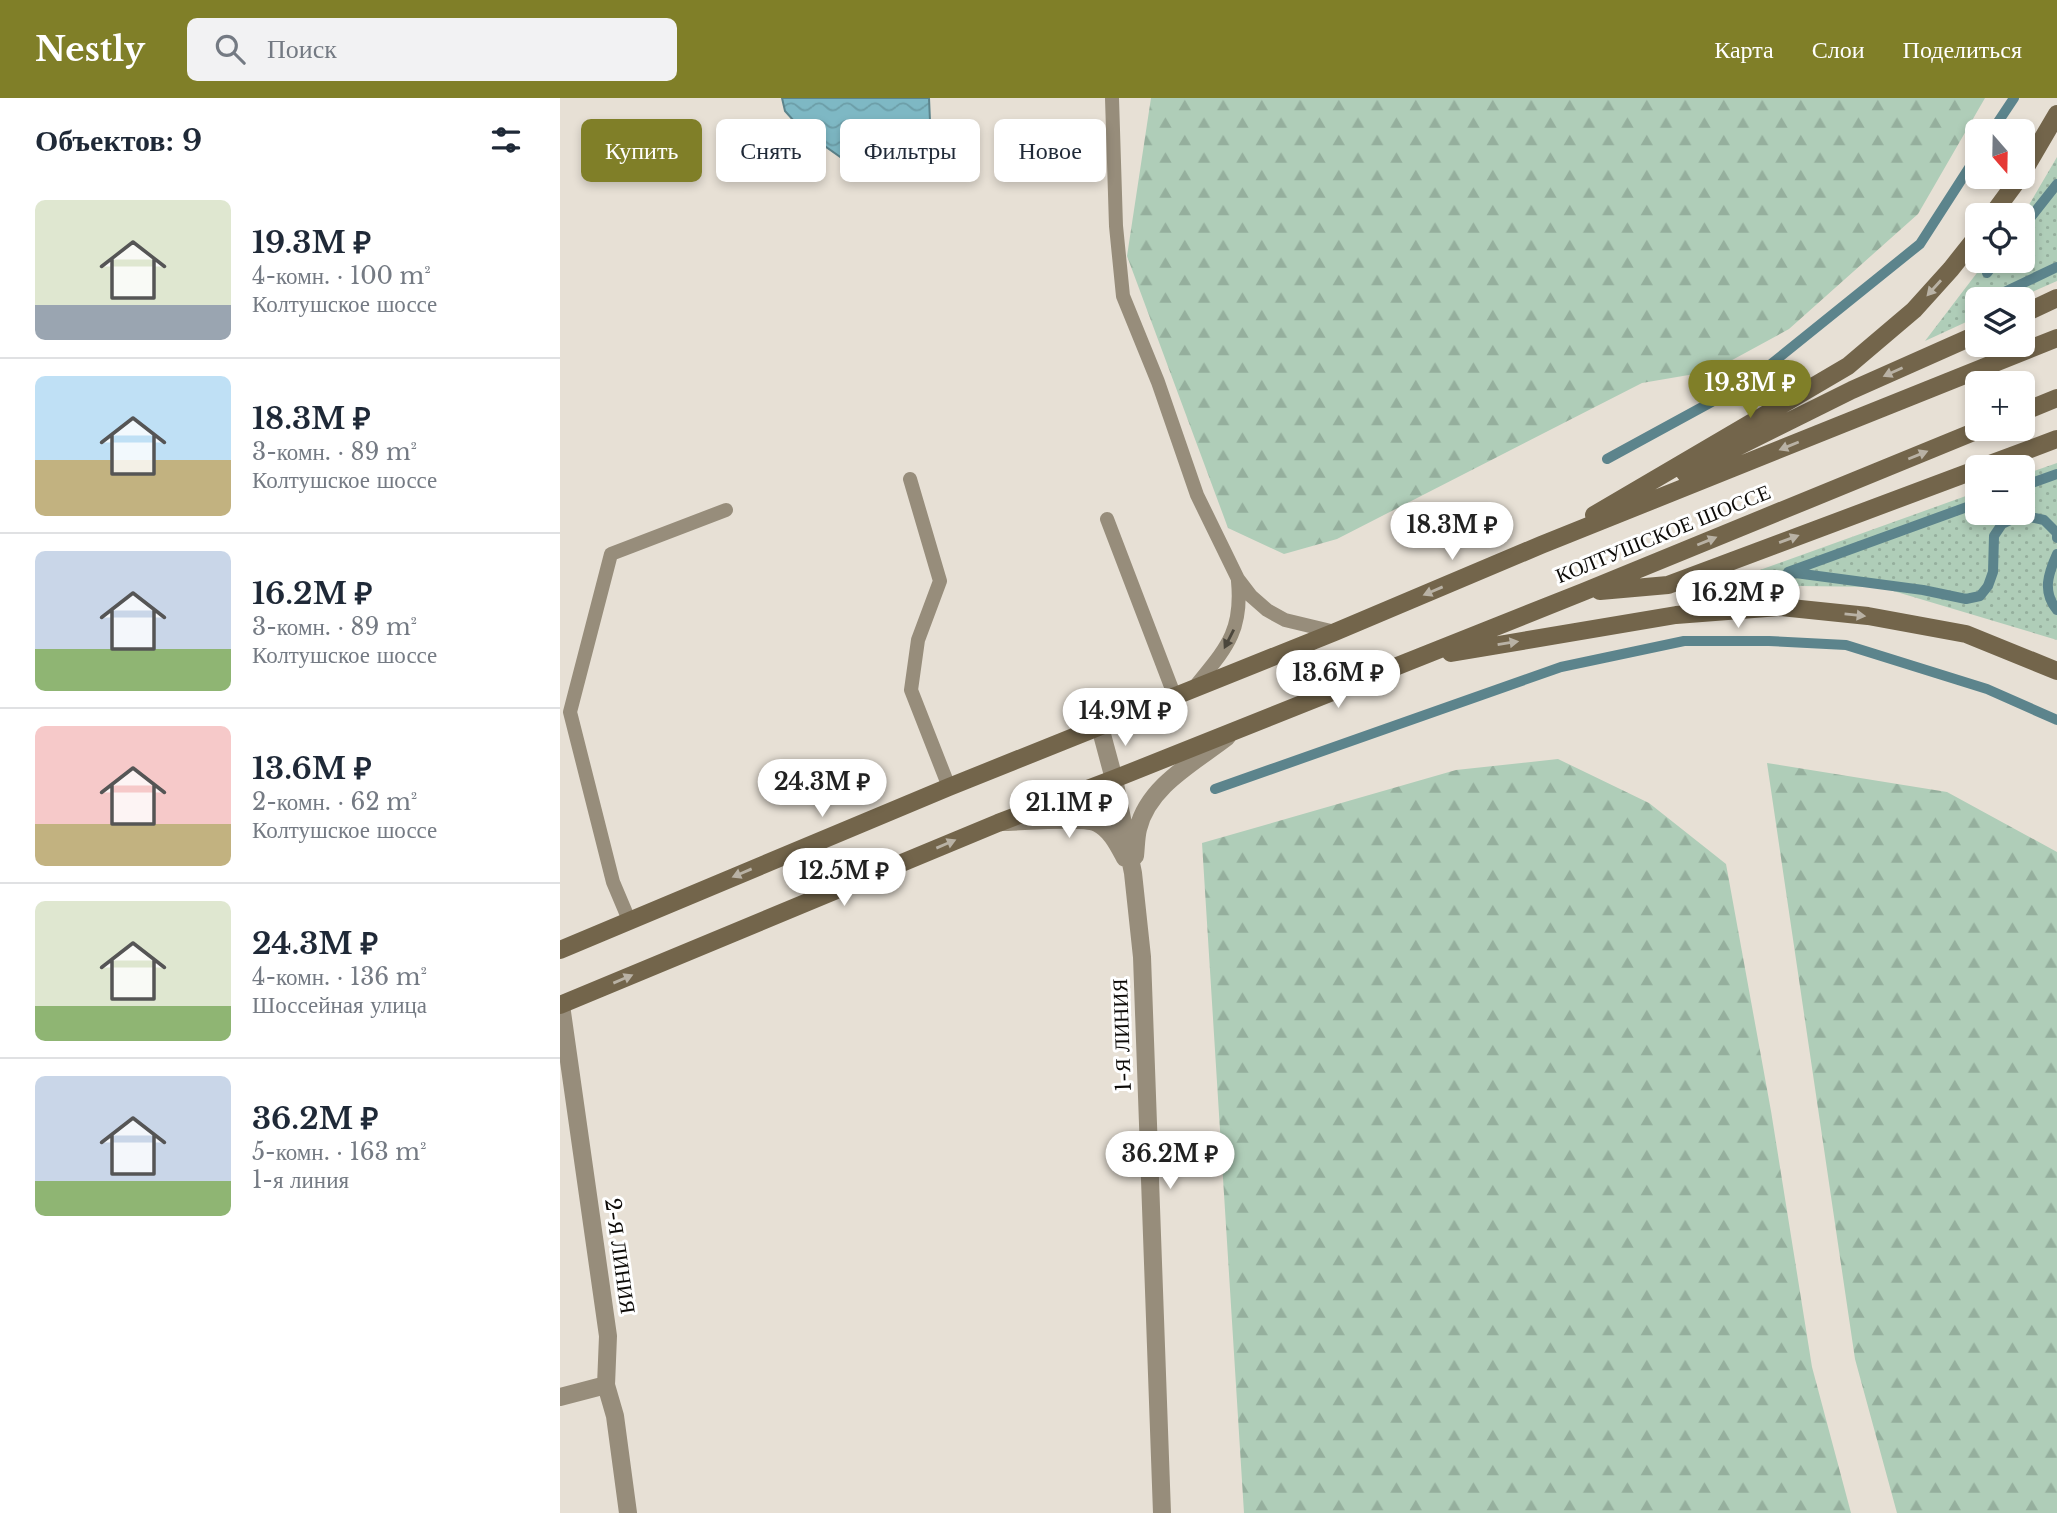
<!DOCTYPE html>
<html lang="ru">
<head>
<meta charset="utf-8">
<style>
	body { margin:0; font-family:"Libre Baskerville",serif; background:#f2f2f3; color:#1f2937; height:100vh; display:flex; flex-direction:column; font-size:26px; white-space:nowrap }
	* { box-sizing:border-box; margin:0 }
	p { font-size:23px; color:#747a83 }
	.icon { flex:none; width:38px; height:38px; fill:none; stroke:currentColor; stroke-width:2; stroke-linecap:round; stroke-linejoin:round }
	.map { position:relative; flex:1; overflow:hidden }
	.panel { display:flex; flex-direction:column; background:#fff; width:560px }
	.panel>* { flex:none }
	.top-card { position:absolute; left:21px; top:21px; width:665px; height:63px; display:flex; gap:14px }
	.needle { width:46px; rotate:160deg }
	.tools { position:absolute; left:1405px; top:21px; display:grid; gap:14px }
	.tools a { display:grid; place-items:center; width:70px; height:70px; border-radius:10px; background:#fff; box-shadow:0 4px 10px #0003; font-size:35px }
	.price { position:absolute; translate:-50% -60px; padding:0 16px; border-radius:24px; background:#fff; color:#222; font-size:23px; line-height:46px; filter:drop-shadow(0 2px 4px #0008) }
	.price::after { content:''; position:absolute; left:50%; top:42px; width:21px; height:16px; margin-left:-10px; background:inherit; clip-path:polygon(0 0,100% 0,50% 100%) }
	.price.on { background:#807f28; color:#fff }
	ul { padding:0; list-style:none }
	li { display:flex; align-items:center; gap:21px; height:175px; padding:0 35px }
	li+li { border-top:2px solid #e0e1e3 }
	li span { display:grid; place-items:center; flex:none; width:196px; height:140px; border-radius:10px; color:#555 }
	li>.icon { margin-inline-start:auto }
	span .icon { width:84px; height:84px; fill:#fffc; stroke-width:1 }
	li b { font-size:30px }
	h2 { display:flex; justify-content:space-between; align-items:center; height:84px; padding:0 35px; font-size:30px }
	.tag { padding:0 24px; border-radius:10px; background:#fff; box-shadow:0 4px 10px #0003; font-size:24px; line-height:63px }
	.tag.on { background:#807f28; color:#fff }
	header { display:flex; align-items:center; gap:42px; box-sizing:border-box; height:98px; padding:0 35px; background:#807f28; color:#fff }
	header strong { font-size:33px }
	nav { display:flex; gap:38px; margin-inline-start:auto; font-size:24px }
	.search { width:490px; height:63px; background:#f2f2f3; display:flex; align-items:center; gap:18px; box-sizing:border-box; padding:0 24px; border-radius:10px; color:#747a83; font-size:26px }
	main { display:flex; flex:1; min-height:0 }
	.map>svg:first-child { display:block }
</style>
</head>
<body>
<header>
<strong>Nestly</strong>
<div class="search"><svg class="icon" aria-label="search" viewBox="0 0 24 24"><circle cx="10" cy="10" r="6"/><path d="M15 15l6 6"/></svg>Поиск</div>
<nav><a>Карта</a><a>Слои</a><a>Поделиться</a></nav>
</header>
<main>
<section class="panel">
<h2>Объектов: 9<svg class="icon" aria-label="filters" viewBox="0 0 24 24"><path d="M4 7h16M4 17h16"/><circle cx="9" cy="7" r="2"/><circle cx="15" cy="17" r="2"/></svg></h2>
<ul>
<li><span style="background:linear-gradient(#dfe7d0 75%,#9aa5b1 0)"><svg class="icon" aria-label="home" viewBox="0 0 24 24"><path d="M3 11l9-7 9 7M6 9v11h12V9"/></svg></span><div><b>19.3M ₽</b><p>4-комн. · 100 m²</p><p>Колтушское шоссе</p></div></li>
<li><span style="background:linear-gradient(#bfe0f5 60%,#c2b280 0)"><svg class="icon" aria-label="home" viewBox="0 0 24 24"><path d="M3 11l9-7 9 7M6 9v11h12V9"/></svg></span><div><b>18.3M ₽</b><p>3-комн. · 89 m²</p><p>Колтушское шоссе</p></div></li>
<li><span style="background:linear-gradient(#c9d6e8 70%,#8fb573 0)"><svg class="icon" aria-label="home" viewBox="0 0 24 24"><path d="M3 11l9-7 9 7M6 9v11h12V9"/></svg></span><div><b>16.2M ₽</b><p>3-комн. · 89 m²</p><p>Колтушское шоссе</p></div></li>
<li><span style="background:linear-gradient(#f6c9c9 70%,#c2b280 0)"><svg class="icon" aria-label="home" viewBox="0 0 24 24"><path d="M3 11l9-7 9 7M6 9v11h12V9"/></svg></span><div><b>13.6M ₽</b><p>2-комн. · 62 m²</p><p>Колтушское шоссе</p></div></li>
<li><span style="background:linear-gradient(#dfe7d0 75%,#8fb573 0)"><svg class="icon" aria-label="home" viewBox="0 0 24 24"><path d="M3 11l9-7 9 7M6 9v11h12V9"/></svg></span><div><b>24.3M ₽</b><p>4-комн. · 136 m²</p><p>Шоссейная улица</p></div></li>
<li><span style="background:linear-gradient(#c9d6e8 75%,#8fb573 0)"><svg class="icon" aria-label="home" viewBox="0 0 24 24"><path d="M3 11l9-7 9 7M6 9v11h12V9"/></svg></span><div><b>36.2M ₽</b><p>5-комн. · 163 m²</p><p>1-я линия</p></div></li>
</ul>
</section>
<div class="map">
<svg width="1497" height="1415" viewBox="0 0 1497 1415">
	<defs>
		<pattern id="grass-dots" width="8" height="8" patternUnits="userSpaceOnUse" patternTransform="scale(1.75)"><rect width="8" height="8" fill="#afcdb8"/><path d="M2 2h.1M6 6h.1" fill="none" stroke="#95af9d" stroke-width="1.8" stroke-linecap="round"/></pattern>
		<pattern id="forest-firs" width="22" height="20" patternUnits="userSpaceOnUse" patternTransform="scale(1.75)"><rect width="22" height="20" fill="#afcdb8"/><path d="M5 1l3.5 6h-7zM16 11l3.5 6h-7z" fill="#95af9d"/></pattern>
		<pattern id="water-waves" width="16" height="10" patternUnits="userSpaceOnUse" patternTransform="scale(1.75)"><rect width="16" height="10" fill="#7eb8c4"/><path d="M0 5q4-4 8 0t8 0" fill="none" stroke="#6c9da7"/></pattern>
	</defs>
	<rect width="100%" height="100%" fill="#e7e0d5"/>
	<path fill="url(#grass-dots)" d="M1497,59v124l-41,18h-38l-1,18 -52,24 61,-80h37v-46z
		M1497,365v177l-177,-53 -162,-2 259,-93 1,21h45v-38z"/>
	<path fill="url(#forest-firs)" d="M591,0h834l-67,116 -129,115 -77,42 -70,12 -305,156 -53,15 -56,-26 -101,-272z
		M998,661l91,44 77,61 45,247 41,256 39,146h-607l-42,-670 254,-73z
		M1207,665l180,29 110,60v661h-160l-42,-154z"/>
	<path fill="url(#water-waves)" stroke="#5c848c" stroke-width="2" d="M222,0h147l1,23 -11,22 -49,21 -24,-3 -44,-31 -17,-19z"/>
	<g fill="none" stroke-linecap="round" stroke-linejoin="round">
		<path stroke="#5c848c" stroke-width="10" d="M1432,33l22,-33
			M1463,129l34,-43
			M1427,175l9,-12
			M1436,198l61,-29
			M1047,361l143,-78 170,-137 58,-90
			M1463,388l34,-12
			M1418,405l-190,69 135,18 43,9 14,-3 8,-10 5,-14 1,-36 8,-12 19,-9 23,5 13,13v5
			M1497,456c-9,20 -15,38 0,56
			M655,691l346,-122 123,-26h85l77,4 141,44 70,31"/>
		<path stroke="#978d7b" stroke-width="14" d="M552,0l4,128 7,70 35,86 39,113 41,84 13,17 16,14 18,10 50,12
			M350,381l30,102 -22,59 -7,50 38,97
			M547,421l68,178
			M633,591c31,-39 50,-55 45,-108
			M69,822l-16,-38 -43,-170 41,-158 115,-44"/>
		<path stroke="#978d7b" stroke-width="18" d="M1,907l47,331 -2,49 9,31 13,97
			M0,1299l46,-12"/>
		<path stroke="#978d7b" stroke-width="18" d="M540,629l14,52 19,94 9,84 20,556
			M442,724c19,0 80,-6 95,1 14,7 21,22 28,35
			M575,758c1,-9 1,-19 3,-27 10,-43 57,-67 89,-92"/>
		<path stroke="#73654b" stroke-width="18" d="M1463,74l34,-58
			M1432,117l28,-38
			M1463,216l34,-16
			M1463,314l34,-14
			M1422,369l75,-28
			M1125,375l167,-83 126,-56
			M1034,417l254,-149 66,-56 37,-41 27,-34
			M1040,493l68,-6 310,-116
			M891,555l225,-38 105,-8 87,9 98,18 91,37
			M0,852l389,-163 386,-155 206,-87 516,-207
			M0,907l438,-182 116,-44 469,-187 398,-163"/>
	</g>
	<defs><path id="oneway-solid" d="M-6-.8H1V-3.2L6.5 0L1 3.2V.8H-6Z" transform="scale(1.75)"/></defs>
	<g fill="#b9b2a5">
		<use href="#oneway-solid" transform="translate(1374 190) rotate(132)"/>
		<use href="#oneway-solid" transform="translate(1333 274) rotate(156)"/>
		<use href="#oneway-solid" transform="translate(1229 348) rotate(158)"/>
		<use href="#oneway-solid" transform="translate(1358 357) rotate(-22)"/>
		<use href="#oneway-solid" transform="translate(1229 441) rotate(-20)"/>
		<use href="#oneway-solid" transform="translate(1147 443) rotate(-22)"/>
		<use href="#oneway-solid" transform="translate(873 493) rotate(157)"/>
		<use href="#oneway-solid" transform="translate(1295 517) rotate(6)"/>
		<use href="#oneway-solid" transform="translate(948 545) rotate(-9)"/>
		<use href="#oneway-solid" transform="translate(386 746) rotate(-23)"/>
		<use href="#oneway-solid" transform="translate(182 775) rotate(157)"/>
		<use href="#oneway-solid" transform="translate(63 881) rotate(-23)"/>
	</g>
	<use fill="#4b463c" href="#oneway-solid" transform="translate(669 541) rotate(117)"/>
	<g text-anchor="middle" stroke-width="6" stroke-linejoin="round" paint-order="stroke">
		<g font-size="21" fill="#0d0b08" stroke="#fff">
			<text transform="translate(1103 436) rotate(-22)" y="7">КОЛТУШСКОЕ ШОССЕ</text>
			<text transform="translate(562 937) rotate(-92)" y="7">1-Я ЛИНИЯ</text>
			<text transform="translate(60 1158) rotate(82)" y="7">2-Я ЛИНИЯ</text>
		</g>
	</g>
</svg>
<div class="tools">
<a><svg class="needle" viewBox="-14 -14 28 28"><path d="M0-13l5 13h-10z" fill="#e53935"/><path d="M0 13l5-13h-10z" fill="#747a83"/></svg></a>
<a><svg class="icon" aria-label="locate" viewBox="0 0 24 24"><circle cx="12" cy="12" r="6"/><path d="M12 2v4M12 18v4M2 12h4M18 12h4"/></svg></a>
<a><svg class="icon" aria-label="layers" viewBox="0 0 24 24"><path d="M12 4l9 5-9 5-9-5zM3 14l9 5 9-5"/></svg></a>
<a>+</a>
<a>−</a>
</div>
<b class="price on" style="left:1190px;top:322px">19.3M ₽</b>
<b class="price" style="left:892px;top:464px">18.3M ₽</b>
<b class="price" style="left:1178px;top:532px">16.2M ₽</b>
<b class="price" style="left:778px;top:612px">13.6M ₽</b>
<b class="price" style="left:565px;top:650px">14.9M ₽</b>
<b class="price" style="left:262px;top:721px">24.3M ₽</b>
<b class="price" style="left:509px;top:742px">21.1M ₽</b>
<b class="price" style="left:284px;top:810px">12.5M ₽</b>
<b class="price" style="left:610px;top:1093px">36.2M ₽</b>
<div class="top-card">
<a class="tag on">Купить</a>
<a class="tag">Снять</a>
<a class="tag">Фильтры</a>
<a class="tag">Новое</a>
</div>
</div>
</main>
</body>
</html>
